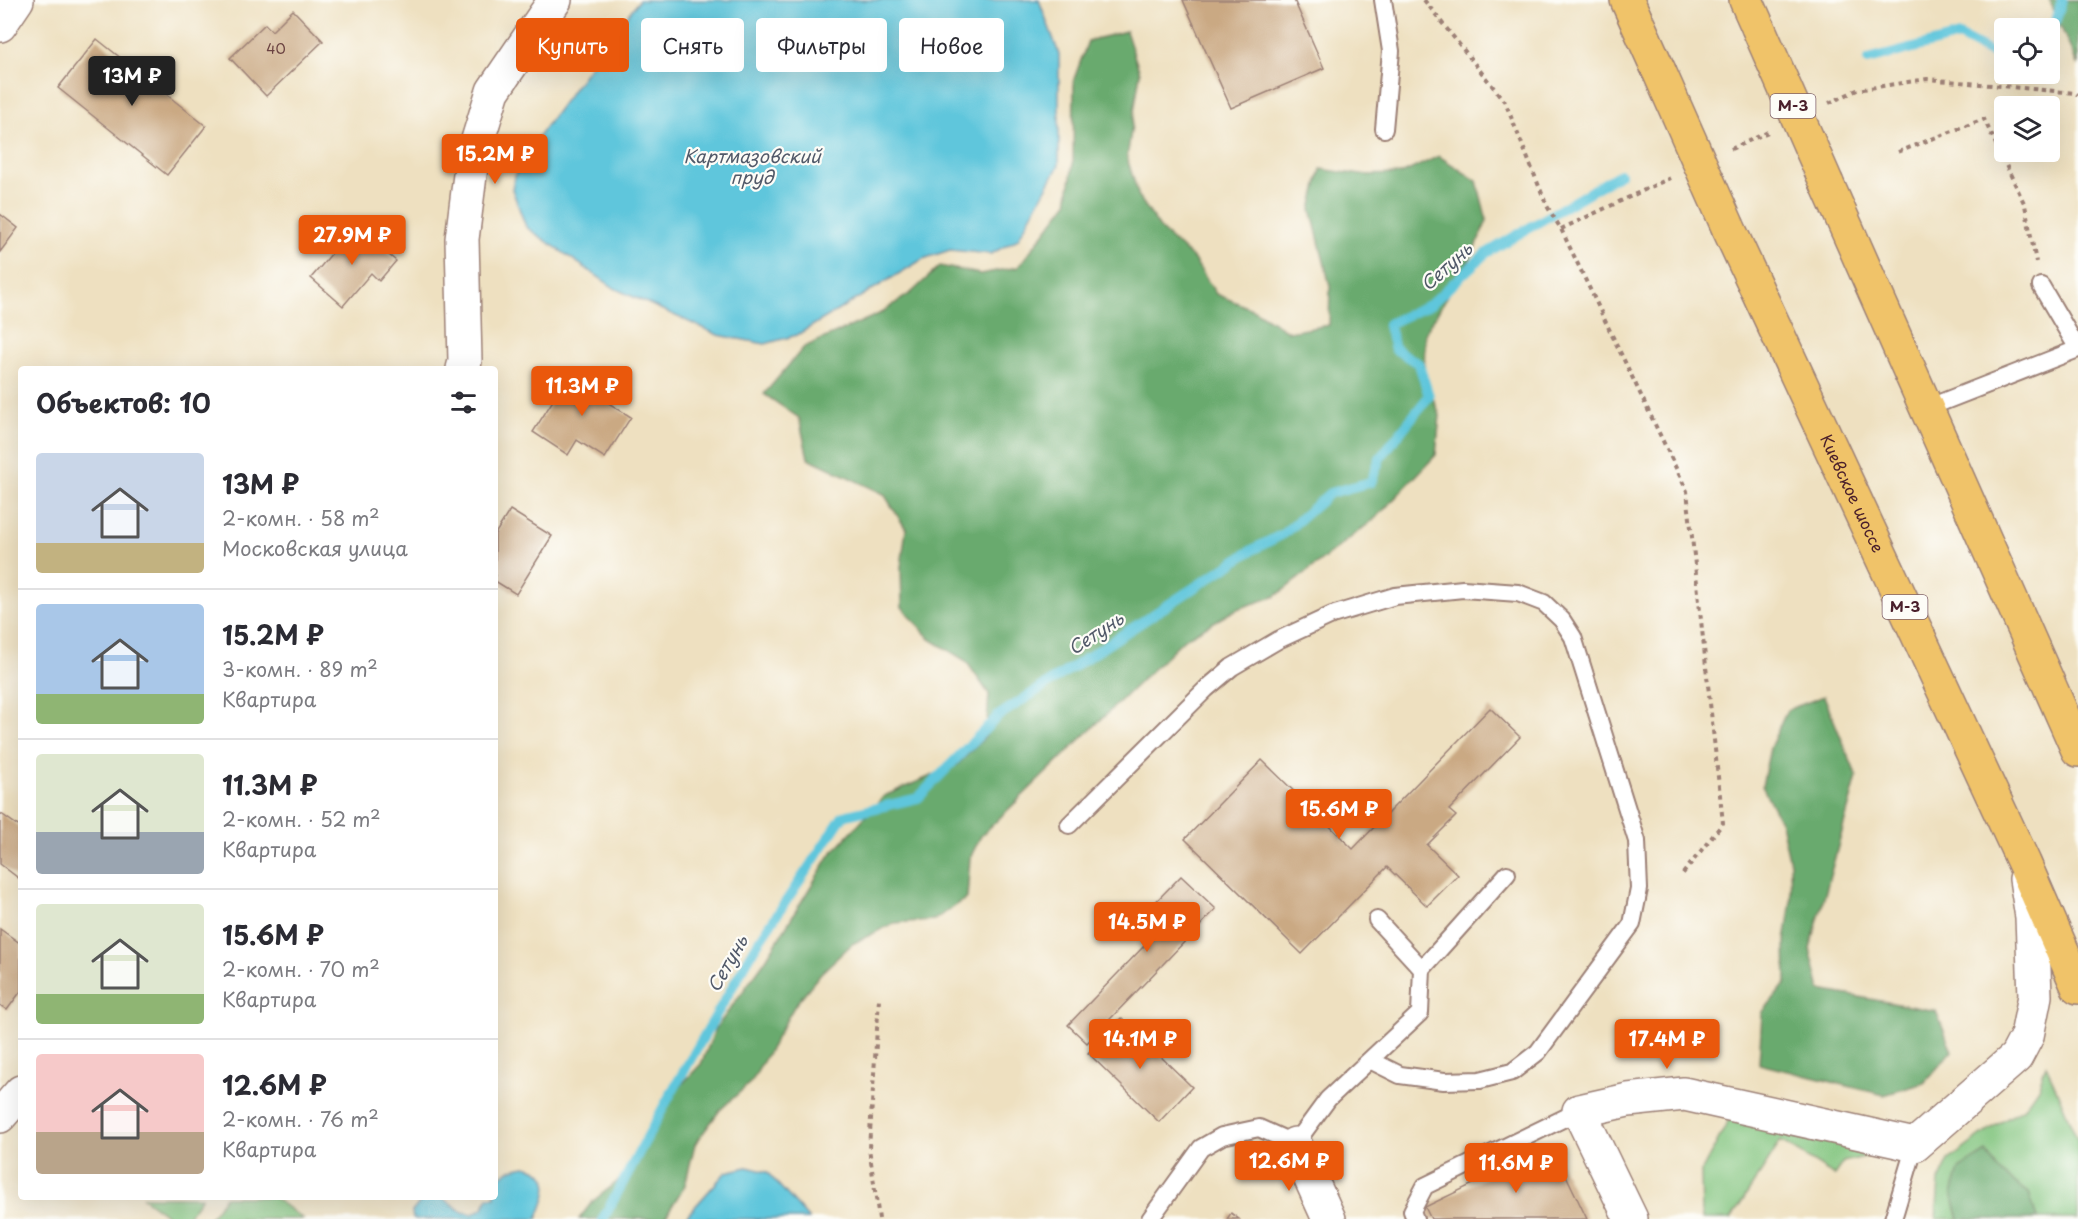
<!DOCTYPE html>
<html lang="ru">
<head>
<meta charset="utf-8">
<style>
	body { margin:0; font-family:"Playpen Sans",sans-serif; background:#f2f2f3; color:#2b2b33; height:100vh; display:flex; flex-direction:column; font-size:22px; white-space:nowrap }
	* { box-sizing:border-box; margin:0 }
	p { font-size:20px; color:#7c7c81 }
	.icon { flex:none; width:33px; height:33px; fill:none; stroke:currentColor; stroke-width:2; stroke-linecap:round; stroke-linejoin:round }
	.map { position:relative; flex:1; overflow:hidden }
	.side { position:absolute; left:18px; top:366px; width:480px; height:834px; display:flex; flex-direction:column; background:#fff; border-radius:6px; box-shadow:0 6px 24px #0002 }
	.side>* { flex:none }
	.guide { position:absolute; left:516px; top:18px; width:570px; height:54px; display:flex; gap:12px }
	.fabs { position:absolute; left:1994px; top:18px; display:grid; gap:12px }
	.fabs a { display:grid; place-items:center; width:66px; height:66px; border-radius:6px; background:#fff; box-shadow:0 6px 24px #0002; font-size:30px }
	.price { position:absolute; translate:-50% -51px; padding:0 14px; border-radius:6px; background:#ea580c; color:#fff; font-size:20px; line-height:39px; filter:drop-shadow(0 2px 3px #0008) }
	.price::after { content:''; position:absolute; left:50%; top:36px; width:18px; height:14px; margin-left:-9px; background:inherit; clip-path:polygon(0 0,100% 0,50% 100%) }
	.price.on { background:#222; color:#fff }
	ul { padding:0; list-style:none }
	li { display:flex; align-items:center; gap:18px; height:150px; padding:0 18px }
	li+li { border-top:2px solid #e1e1e2 }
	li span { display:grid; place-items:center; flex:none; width:168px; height:120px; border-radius:6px; color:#555 }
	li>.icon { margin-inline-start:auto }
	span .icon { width:72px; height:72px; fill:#fffc; stroke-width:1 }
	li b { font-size:26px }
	h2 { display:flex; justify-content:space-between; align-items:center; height:72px; padding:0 18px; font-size:26px }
	.tag { padding:0 21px; border-radius:6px; background:#fff; box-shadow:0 6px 24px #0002; font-size:21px; line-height:54px }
	.tag.on { background:#ea580c; color:#fff }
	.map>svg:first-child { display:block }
</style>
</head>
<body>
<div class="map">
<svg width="2078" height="1219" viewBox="0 0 2078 1219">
	<rect width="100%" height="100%" fill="#fdfcf7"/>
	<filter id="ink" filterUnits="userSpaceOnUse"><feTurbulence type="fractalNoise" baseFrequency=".0167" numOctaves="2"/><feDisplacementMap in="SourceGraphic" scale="12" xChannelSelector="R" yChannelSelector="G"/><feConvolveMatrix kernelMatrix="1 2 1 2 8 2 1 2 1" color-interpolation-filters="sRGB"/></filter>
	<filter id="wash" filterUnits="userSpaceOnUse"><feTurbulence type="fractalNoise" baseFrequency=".008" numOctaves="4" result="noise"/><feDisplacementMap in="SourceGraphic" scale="24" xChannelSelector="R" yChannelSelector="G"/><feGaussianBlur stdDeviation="1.35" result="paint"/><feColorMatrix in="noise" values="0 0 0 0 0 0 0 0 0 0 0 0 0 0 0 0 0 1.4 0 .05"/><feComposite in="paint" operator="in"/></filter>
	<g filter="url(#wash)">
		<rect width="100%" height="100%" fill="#eee0c0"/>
		<path fill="#82c57f" stroke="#667255" stroke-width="1.5" d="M2046,1065l32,76v78h-41l-8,-26 -30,-22 -47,23 7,25h-23l3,-38 10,-21 41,-31 34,-21 14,-20z
			M1738,1103l128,39 3,14 -26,6 -9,13 -53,-34 -50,78h-29l-1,-47z
			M142,1197h60l-16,22h-14z
			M225,1197h48l30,22h-94z"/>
		<path fill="#69aa6e" stroke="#5a644c" stroke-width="1.5" d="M2049,0h29v66z
			M1126,31l14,42 -13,85 12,39 23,34 31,27 23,36 38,16 35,22 40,-7 1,-39 -19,-77 10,-40 40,6 40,-1 38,-18 38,25 10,40 -17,38 -45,74 -1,43 16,39 -4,40 -59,62 -101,79 -39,13 -53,30 -203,197 -11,22 -3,40 -33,22 -40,3 -42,21 -31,29 -26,32 -43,76 -32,29 -25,34 -10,41 -21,34h-85l13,-17 31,-25 22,-34 17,-38 39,-41 15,-36 49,-67 65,-106 54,-59 73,-31 29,-29 3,-42 -23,-33 -36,-22 -28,-32 -1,-40 5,-38 -22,-35 -76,-36 -9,-40 -35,-24 40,-47 75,-33 32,-21 29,-27 40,8 38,-7 49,-64 6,-40 1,-84 14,-38z
			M1824,696l33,81 -47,172 10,41 116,21 16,40 -28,32 -40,12 -125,-31 3,-51 24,-30 -1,-42 6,-40 -1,-38 -9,-40 -19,-37 8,-38 17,-38z
			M1986,1152l13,19 30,22 8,26h-78l-7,-25 7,-25z"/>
		<path fill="#5fc6dc" stroke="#547284" stroke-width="1.5" d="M639,0h400l20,54v111l-41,74 -27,15 -41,-4 -27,9 -126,76 -32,9 -47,-9 -102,-46 -90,-62 -14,-38 6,-25z
			M525,1166c32,6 22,31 12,53h-124l-1,-7 12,-15h17l22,15 10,2 10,-6 5,-11h7c0,-21 10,-28 30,-31z
			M747,1167l20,5 42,47h-125l42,-47z"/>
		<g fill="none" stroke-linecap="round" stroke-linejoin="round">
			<path stroke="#5fc6dc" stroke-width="10" d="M2049,41l13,-41
				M1868,60l91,-24 38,20 7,-1
				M603,1219l67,-124 86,-149 87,-130 75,-18 80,-82 254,-166 31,-16 47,-41 41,-11 9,-24 49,-62 -10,-32 -24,-15 -7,-25 43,-20 54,-50 135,-80"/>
		</g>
		<g id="blocks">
			<path fill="#caa983" d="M1183,0h111l30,68 -93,40z
				M293,10l30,31 -57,55 -36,-38 35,-34 7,7z
				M97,39l109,87 -39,49 -109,-87z
				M0,214l18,14 -18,24z
				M355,226l41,35 -17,20 -8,-8 -28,33 -32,-28z
				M571,372l16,9 6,-9 11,8 -6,10 7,5 -3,4 29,18 -26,41 -28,-18 -9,15 -35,-23z
				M510,510l42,26 -36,58 -21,-13v-47z
				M1490,708l30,29 -71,73 7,6 -29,29 31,30 -31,31 -40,-39 -85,87 -117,-115 77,-79 91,89z
				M0,813l21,15v52l-21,-16z
				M1181,876l35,33 -129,134 -19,-18 78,-81 -16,-16z
				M0,929l21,15v47l-14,19 -7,-5z
				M1121,1018l71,69 -33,35 -71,-69z
				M1552,1146l35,73h-156l-6,-12z
				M1231,1213l8,6h-12z"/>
		</g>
	</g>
	<g filter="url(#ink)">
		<use href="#blocks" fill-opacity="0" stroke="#9c8076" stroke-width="1.5"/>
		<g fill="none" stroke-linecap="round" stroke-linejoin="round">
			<defs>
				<path id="lane" d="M1383,0l8,51 -7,78
					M2041,286l37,63
					M1927,408l151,-59
					M1069,825l137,-136 26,-22 46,-27 54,-25 63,-19 68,-7 55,4 26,10 18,17 11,17 64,204 2,48 -7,35 -94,128 -26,20 -32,8 -36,1 -44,-6 -30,-15
					M1377,920l45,49
					M1150,1219l51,-71 21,-12 37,-8 36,16 33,-45 92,-86 2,-44 85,-95
					M1415,1219l-3,-8 13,-25 154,-75
					M1893,1219l22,-74"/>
				<path id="street" d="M0,25l17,-25
					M463,369l2,-8 -3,-122 10,-80 21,-68 62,-91
					M0,1116l21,-24
					M1295,1144l34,75
					M1631,1219l-52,-108 49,-11 56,-6 231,51 101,-88 11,-21 8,-40 -3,-79 -6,-38"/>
				<g id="highway">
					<path d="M1627,0l32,71"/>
					<path d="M1746,0l12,27"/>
					<path d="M1827,184l251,566"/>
					<path id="s1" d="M1728,227l296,636 54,124"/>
				</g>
			</defs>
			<use href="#lane" stroke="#9c8076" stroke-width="20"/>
			<use href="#street" stroke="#9c8076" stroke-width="36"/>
			<use href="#highway" stroke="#9c8076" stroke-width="36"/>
			<path stroke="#9c8076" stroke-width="4" stroke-dasharray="4.5 4.5" stroke-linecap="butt" d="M1424,0l81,102 42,104 14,23 126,262 36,332 -42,53
				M1829,103l28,-13 70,-11 148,14 3,2
				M1731,149l37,-17
				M1898,152l86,-33 41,86 11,57
				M1561,229l109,-51
				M879,1219l-10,-71 10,-149"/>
			<use href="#lane" stroke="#fff" stroke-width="16"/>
			<use href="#street" stroke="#fff" stroke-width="33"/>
			<use href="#highway" stroke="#f0c369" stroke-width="33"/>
			<defs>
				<path id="highway-bridge" d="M1758,27l69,157
					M1659,71l69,156"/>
			</defs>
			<use href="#highway-bridge" stroke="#9c8076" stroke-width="36" stroke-linecap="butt"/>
			<use href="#highway-bridge" stroke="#f0c369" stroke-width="33"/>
		</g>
	</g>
	<g text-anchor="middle" stroke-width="4.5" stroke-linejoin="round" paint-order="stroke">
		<g font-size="14" fill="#6a4241">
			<text x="276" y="54">40</text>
		</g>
		<g fill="#fdfcf7" stroke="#806168" stroke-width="1.5">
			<rect x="1770.5" y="94" width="45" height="24" rx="4.5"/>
			<rect x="1882.5" y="595" width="45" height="24" rx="4.5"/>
		</g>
		<g font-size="15" font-weight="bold" fill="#4a1f2b">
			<text x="1793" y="111">М-3</text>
			<text x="1905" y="612">М-3</text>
		</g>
		<g font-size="16" fill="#4a1f2b" stroke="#fdfcf7">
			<text dy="6" stroke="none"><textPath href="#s1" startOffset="294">Киевское шоссе</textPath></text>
		</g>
		<g font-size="18" font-style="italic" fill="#515969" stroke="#fdfcf7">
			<text x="752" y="163">Картмазовский<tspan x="752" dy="21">пруд</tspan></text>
			<text transform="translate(1447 267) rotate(-42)" y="6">Сетунь</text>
			<text transform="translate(1096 634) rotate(-33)" y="6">Сетунь</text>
			<text transform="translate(728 964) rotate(-60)" y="6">Сетунь</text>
		</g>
	</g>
</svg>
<div class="fabs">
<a><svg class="icon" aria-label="locate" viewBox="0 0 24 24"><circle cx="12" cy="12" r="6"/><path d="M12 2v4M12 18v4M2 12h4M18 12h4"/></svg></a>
<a><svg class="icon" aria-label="layers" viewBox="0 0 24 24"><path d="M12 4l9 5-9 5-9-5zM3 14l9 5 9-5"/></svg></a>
</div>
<b class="price on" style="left:132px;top:107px">13M ₽</b>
<b class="price" style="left:495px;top:185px">15.2M ₽</b>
<b class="price" style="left:352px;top:266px">27.9M ₽</b>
<b class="price" style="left:582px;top:417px">11.3M ₽</b>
<b class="price" style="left:1339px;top:840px">15.6M ₽</b>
<b class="price" style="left:1147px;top:953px">14.5M ₽</b>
<b class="price" style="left:1140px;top:1070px">14.1M ₽</b>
<b class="price" style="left:1667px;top:1070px">17.4M ₽</b>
<b class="price" style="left:1289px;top:1192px">12.6M ₽</b>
<b class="price" style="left:1516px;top:1194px">11.6M ₽</b>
<div class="guide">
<a class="tag on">Купить</a>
<a class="tag">Снять</a>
<a class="tag">Фильтры</a>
<a class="tag">Новое</a>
</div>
<section class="side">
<h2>Объектов: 10<svg class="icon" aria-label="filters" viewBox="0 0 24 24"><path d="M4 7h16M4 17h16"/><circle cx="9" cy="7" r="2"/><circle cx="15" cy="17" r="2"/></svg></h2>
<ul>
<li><span style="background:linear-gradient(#c9d6e8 75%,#c2b280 0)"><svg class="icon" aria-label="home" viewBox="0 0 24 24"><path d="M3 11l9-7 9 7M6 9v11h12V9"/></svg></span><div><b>13M ₽</b><p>2-комн. · 58 m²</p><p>Московская улица</p></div></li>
<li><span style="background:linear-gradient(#a9c7e8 75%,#8fb573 0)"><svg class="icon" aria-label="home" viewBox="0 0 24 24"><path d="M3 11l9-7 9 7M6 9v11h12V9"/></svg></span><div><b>15.2M ₽</b><p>3-комн. · 89 m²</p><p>Квартира</p></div></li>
<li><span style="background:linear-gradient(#dfe7d0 65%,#9aa5b1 0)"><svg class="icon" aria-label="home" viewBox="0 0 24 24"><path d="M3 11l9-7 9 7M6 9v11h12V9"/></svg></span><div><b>11.3M ₽</b><p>2-комн. · 52 m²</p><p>Квартира</p></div></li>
<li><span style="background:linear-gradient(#dfe7d0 75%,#8fb573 0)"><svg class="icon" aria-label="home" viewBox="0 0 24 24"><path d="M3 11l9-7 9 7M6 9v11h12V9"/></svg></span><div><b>15.6M ₽</b><p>2-комн. · 70 m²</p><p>Квартира</p></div></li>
<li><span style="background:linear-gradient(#f6c9c9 65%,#b9a48a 0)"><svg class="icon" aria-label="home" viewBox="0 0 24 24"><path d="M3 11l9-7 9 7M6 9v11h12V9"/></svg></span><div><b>12.6M ₽</b><p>2-комн. · 76 m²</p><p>Квартира</p></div></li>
</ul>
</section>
</div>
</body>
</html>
